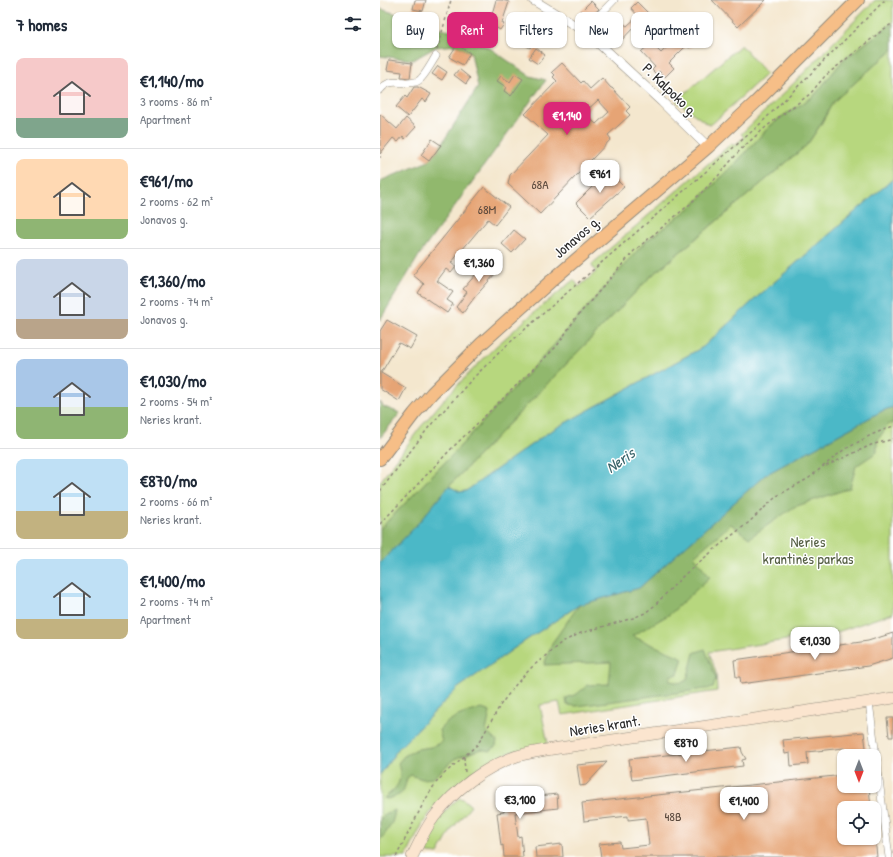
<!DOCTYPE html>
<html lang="en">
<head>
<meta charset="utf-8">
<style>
	body { margin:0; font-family:"Patrick Hand",sans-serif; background:#f6f6f7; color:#1f2937; height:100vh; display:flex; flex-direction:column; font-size:15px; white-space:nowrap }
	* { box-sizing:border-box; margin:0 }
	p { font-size:13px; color:#747a83 }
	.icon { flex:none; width:22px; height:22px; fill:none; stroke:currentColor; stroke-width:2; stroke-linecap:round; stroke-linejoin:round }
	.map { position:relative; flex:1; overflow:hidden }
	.side { display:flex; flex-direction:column; background:#fff; width:380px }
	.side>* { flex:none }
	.guide { position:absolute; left:12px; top:12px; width:380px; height:36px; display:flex; gap:8px }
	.needle { width:26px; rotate:180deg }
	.tools { position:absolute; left:457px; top:749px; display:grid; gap:8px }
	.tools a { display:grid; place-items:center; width:44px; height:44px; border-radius:8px; background:#fff; box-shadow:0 1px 3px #0004; font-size:20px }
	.price { position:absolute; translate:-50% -34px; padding:0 9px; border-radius:8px; background:#fff; color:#222; font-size:13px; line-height:26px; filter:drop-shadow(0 1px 2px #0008) }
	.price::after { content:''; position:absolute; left:50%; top:24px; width:12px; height:9px; margin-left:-6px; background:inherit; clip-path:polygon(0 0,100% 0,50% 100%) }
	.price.on { background:#db2777; color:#fff }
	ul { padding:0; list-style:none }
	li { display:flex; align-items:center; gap:12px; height:100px; padding:0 16px }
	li+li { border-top:1px solid #e0e1e3 }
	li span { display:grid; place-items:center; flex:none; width:112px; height:80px; border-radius:8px; color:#555 }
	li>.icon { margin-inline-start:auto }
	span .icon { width:48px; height:48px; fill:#fffc; stroke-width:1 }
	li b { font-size:17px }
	h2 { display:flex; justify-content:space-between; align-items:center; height:48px; padding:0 16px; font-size:17px }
	.tag { padding:0 14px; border-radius:8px; background:#fff; box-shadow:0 1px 3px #0004; font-size:14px; line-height:36px }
	.tag.on { background:#db2777; color:#fff }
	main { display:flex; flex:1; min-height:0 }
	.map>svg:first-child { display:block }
</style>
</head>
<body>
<main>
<section class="side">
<h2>7 homes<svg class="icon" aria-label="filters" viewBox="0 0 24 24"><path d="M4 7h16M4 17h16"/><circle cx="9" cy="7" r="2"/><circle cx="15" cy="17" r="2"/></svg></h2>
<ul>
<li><span style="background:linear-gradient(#f6c9c9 75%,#7fa58c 0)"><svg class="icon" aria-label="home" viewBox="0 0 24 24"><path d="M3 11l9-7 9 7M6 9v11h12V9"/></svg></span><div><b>€1,140/mo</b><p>3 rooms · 86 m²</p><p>Apartment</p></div></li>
<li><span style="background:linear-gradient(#ffd9b3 75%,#8fb573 0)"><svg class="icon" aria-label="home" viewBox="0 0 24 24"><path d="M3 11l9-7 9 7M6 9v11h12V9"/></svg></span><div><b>€961/mo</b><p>2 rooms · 62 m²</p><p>Jonavos g.</p></div></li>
<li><span style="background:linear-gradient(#c9d6e8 75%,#b9a48a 0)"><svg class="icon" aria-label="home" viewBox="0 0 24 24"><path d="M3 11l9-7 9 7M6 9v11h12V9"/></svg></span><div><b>€1,360/mo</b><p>2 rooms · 74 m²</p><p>Jonavos g.</p></div></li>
<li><span style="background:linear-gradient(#a9c7e8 60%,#8fb573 0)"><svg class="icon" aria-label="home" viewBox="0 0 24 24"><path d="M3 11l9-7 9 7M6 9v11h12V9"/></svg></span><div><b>€1,030/mo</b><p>2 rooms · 54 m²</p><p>Neries krant.</p></div></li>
<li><span style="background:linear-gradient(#bfe0f5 65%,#c2b280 0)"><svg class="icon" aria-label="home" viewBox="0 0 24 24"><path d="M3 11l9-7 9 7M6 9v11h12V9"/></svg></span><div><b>€870/mo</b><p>2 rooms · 66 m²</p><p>Neries krant.</p></div></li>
<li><span style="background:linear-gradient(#bfe0f5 75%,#c2b280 0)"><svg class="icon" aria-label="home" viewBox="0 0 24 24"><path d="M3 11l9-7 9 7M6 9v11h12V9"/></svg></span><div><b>€1,400/mo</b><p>2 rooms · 74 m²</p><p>Apartment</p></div></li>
</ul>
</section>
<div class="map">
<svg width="513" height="857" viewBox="0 0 513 857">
	<rect width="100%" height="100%" fill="#fff"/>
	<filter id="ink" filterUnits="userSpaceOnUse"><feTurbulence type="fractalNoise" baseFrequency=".025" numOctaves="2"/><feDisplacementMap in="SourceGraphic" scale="8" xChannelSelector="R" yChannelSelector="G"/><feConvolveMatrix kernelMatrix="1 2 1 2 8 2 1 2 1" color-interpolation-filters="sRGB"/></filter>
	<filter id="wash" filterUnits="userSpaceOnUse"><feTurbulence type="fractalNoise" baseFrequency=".012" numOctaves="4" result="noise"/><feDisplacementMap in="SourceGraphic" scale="16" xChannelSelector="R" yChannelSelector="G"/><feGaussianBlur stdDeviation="0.9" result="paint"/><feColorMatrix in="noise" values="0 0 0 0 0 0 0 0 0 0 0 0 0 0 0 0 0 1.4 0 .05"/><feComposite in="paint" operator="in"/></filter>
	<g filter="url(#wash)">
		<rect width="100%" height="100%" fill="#f4e7ce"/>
		<path fill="#b7d77e" stroke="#718154" d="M495,0h18v23l-49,36 -30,37 -34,22 -11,9 -35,38 -43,42 -47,36 -90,102 -101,109 -73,75v-47l39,-53 27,-32 48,-49 36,-32 41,-34 3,-2 5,7 17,-15 -4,-6v-2l140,-121 2,3 10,-9 -3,-3 47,-45z
			M361,45l25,29 -53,49 -4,2 -33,-24z
			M513,49v130l-138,120 -52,48 -154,85 -83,59 -6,1 -11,-6 200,-208 158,-133 14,-21 12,-22z
			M513,407v206l-56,19 -128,20 7,21 1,18 -155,24 -3,-13 -19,3 8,39 -37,8 -23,11 -18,11 -20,17 -15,15 -12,17 -17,34h-26v-82l18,-26 60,-61 58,-41 63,-42z
			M80,798l3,1 8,7 -19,23 -14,25 -9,-1 -4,-2c-2,-13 23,-47 35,-53z"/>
		<path fill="#91b86d" stroke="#5e724c" d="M1,9l78,25 32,15 39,27 16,4 -126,174 -40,66v-139l49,-20 12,-16 37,-58 -7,-34 -14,-8 -21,2 -23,13 -33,-4v-45z
			M513,23v26l-60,53 -12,22 -14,21 -158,133 -200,208 -34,41 -35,36v-34l73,-75 101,-109 90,-102 47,-36 43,-42 35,-38 11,-9 34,-22 30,-37z
			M0,402l4,5 16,6 -20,25z
			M513,407v16l-4,1 -12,17v11l-21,14 -6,22 -56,19 -45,31 -18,-14 -37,32 16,21 -40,37 -38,22 51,22 -5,16 -8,2v5l11,2 6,-3 7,-27 11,-4 11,29 -3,10 -136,18 -10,-1 -1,-7 11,-4 11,-9 21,-1 2,-22 -67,3 8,-22 27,-38 60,-17 126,-113 117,-64z
			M102,709l8,3 -4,19 11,10 -1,5 -6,5 -9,-2 -27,10 -21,19 -11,1 -11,-4 -4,3c-4,17 -4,16 -20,21l-3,-1c14,-11 19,-16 14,-35l6,-7 13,-7 14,-2 11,-5 -3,-12c11,-13 27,-18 43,-21z
			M15,810c-2,14 -6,19 -15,30v-20l5,-6z"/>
		<path fill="#4cb8c7" stroke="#3c7279" d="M513,179v228l-11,4 -117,64 -126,113 -60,17 -63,42 -58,41 -60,61 -18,26v-212l35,-36 34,-41 11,6 6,-1 83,-59 154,-85 52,-48z"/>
		<g id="blocks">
			<path fill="#e6a474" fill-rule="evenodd" d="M35,0h11l-3,11 -10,-2z
				M116,0h6l7,2 -7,21 2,1 -4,6 -12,-7 5,-9h-1z
				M332,0h54l-28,27z
				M211,1l8,8 -11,10 -8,-7z
				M257,2l15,15 -12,12 -4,-4 -20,21 -7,-6 2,-2 -12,-10 10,-13 13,11 2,-2 3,2 11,-10 -7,-8z
				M144,14l9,5 -6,10 10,5 -7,14 -14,-8 7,-11 -2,-1 1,-3 -3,-2z
				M168,27l10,6 -5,9 -3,-2 -1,3 -8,-5z
				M305,30l11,12 -7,6 -2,-3 -18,18 5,5 -9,9 -6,-6 -3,3 -4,-4 3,-3 -14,-15 10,-9 10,10z
				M77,45l13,8 -7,12 -14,-8z
				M156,48l9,7 -7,9 -9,-6z
				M9,60l23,3 -2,15 -9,-1 1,-5 -15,-2z
				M182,63l19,20 2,-2 7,8 12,-11 9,10h1l18,19 -4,4 4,4 -22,20 3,4 -71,75 -32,-30 2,-9 38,-40 -23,-21 32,-33 -4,-4 2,-2 -3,-3zM218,100l11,12 -13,12 -12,-11z
				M58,66l9,6 -5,8 -10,-6z
				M79,69l11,9 -4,6 -12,-9z
				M135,74l8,5 -12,17 -7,-5 2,-4 -9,-6 4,-5 9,6z
				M34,87h4l13,7 -5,8 -4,-3 -14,18 -12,-10 9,-11 2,2z
				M0,114l17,15 9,-11 10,9 -11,12 -2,-3 -5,6 -5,-4 -13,16z
				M52,139l9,6 -12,16 -8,-6z
				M228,171l16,16 -34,30 -14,-14z
				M104,187l25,20 -14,18 -7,-6 -37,44 5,4 -5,6 -5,-4 -9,12 16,11 -6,8 6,4 -6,9 -29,-20 6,-9 -11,-9z
				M134,230l11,9 -13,14 -10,-9z
				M112,256l10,10 -28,32 -11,15 -7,-6 11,-15 -4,-3z
				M7,320l30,17 -7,12 -11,-6 -18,30 25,15 -7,13 -19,-12v-58z
				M513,633v25l-25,8 -127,18 -1,-7h-4l-2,-17 134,-19z
				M507,718h6v19h-4z
				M484,732l3,24h-22l-1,-8 -37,4 1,12 -17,2 -1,-13 -5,1 -2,-14z
				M361,747l1,5 4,7 -4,1 1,6 -111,14 -3,-21z
				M227,762l-21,23 -6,1 -3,-21z
				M464,775v11h8v3l17,-2 2,21h-27v30h31l2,19h-276l-2,-13 21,-2 1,6 28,-3 -3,-27 -18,2v-4l-44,5 -2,-18z
				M177,794l1,14 -43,5 3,24 3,-1 2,21h-19l-1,-12 -2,1 -4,-33 7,-1 -1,-12z
				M182,844l1,13h-27l-1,-10z"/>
		</g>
	</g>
	<g filter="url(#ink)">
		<use href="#blocks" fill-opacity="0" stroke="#90897c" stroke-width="1"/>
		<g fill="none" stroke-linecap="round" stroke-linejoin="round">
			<defs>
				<path id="minor" d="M204,31l30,-31
					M0,90c9,-11 16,-7 28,-7 4,-1 7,0 10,-2 6,-3 14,-19 18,-25
					M489,702l20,155"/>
				<path id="tertiary" d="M153,0l51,31 11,9 67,62 46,45"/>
				<path id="secondary" d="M32,857c7,-14 13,-28 22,-40 21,-28 51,-50 83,-61 14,-4 28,-6 42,-8l310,-46 24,-4"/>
				<path id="primary" d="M0,459l34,-45 18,-21 49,-49 70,-63 157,-134 48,-45 102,-102"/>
			</defs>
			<use href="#minor" stroke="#90897c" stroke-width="8"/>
			<use href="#tertiary" stroke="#90897c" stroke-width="10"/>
			<use href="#secondary" stroke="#90897c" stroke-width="12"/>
			<use href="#primary" stroke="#90897c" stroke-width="14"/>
			<path stroke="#90897c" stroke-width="1.5" stroke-dasharray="3 3" stroke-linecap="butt" d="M57,50l14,-50
				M0,157h1
				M446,466l45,-21 22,-6
				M0,491l49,-64 45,-50 33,-32 250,-218 128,-127
				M0,524l72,-76 105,-102 18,-27 59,-68 56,-47 28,-28 23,-27 26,-23 43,-32 15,-18 59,-47 9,-6
				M84,757l1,16
				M16,857l28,-55 11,-18 9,-10 34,-30 11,-19 12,-21 16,-21 15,-16 30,-25 19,-9 52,-15 12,-5 9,-7 31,-32 36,-30 27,-21 29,-27 32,-18 33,-27 29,-16 22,-9"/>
			<use href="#minor" stroke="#fff" stroke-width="7"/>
			<use href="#tertiary" stroke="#fff" stroke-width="9"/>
			<use href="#secondary" stroke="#fbe5cf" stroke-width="11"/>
			<use href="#primary" stroke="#f6be87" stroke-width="12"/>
		</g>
	</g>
	<g text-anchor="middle" stroke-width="3" stroke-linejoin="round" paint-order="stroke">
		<g font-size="13" fill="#5a493d">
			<text x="160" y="189">68A</text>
			<text x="107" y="214">68M</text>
			<text x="293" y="821">48B</text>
		</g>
		<g font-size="15" fill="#2b2b2b" stroke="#fff">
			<text transform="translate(290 90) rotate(44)" y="5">P. Kalpoko g.</text>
			<text transform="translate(197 237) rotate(-41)" y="5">Jonavos g.</text>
			<text transform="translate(225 726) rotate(-9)" y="5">Neries krant.</text>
		</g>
		<g font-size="15" fill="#555f44" stroke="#fff">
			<text x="428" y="547">Neries<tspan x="428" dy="17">krantinės parkas</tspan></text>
		</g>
		<g font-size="16" font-style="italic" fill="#386369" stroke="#fff">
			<text transform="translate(240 460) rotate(-35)" y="6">Neris</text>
		</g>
	</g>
</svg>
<div class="tools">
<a><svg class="needle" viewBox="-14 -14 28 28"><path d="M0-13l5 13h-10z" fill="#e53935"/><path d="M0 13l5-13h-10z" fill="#747a83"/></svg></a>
<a><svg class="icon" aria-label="locate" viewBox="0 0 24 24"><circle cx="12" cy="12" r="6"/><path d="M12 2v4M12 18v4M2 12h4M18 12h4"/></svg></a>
</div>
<b class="price on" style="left:187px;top:136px">€1,140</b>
<b class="price" style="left:220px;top:194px">€961</b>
<b class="price" style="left:99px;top:283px">€1,360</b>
<b class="price" style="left:435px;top:661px">€1,030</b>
<b class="price" style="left:306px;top:763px">€870</b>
<b class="price" style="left:140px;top:820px">€3,100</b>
<b class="price" style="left:364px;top:821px">€1,400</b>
<div class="guide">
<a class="tag">Buy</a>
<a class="tag on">Rent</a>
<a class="tag">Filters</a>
<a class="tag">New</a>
<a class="tag">Apartment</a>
</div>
</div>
</main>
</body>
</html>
